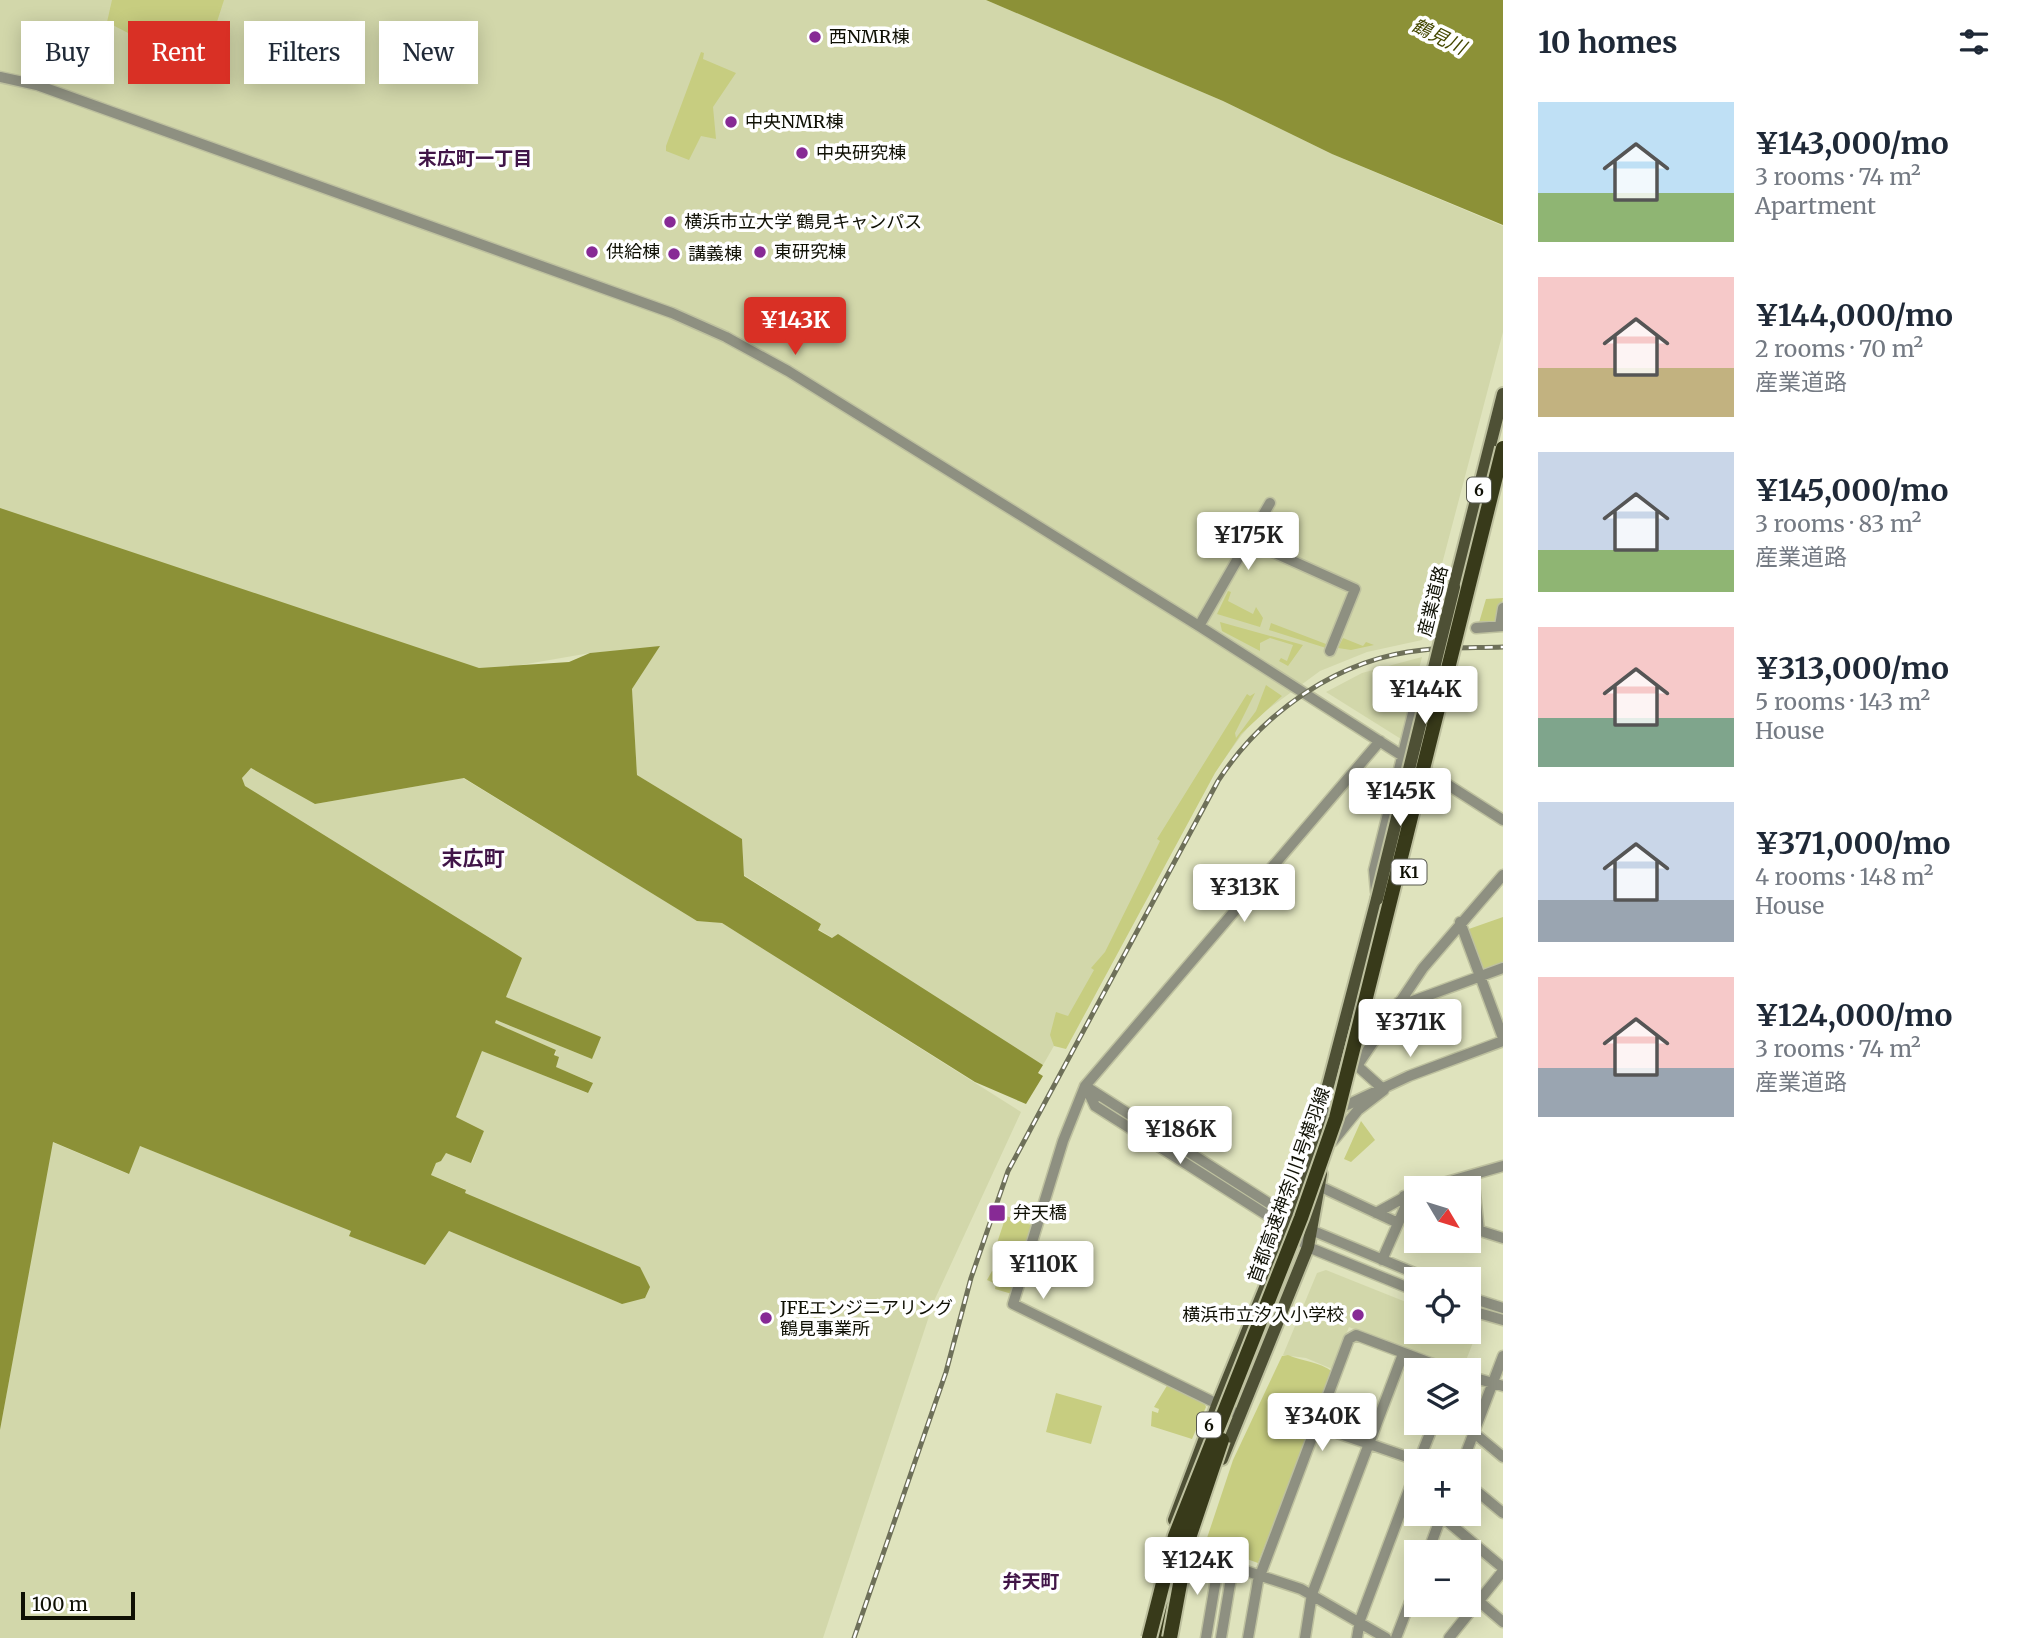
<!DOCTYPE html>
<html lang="en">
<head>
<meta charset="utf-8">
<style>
	body { margin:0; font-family:Merriweather,"Noto Sans JP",serif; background:#f6f6f7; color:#1f2937; height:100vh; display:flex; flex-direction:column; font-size:26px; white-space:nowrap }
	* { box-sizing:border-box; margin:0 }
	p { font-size:23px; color:#747a83 }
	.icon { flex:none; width:38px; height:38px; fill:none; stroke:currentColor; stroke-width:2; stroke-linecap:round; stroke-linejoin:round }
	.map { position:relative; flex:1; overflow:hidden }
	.side { display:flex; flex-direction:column; background:#fff; width:525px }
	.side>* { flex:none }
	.top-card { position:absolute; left:21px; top:21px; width:665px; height:63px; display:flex; gap:14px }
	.needle { width:46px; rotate:128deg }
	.buttons { position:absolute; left:1404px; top:1176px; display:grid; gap:14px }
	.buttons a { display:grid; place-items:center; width:77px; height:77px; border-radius:0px; background:#fff; box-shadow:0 4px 18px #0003; font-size:35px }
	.scale { position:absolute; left:21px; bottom:18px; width:114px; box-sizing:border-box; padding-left:7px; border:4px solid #0f1004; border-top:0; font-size:19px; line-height:24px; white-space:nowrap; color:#0f1004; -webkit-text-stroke:5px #fff; paint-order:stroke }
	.price { position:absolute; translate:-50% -60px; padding:0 16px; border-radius:7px; background:#fff; color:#222; font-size:23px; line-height:46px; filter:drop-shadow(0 2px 4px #0008) }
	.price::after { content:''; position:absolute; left:50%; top:42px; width:21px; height:16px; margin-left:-10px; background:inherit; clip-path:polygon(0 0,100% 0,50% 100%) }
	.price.selected { background:#d93025; color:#fff }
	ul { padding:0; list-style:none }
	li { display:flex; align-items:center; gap:21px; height:175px; padding:0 35px }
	li span { display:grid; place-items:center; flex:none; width:196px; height:140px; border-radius:0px; color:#555 }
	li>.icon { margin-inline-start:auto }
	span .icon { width:84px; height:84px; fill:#fffc; stroke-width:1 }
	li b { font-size:30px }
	h2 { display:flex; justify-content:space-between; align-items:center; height:84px; padding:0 35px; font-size:30px }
	.tag { padding:0 24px; border-radius:0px; background:#fff; box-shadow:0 4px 18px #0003; font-size:24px; line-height:63px }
	.tag.selected { background:#d93025; color:#fff }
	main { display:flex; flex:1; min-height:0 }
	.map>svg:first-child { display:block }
</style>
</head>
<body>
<main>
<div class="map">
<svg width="1503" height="1638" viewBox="0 0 1503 1638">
	<rect width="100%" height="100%" fill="#dfe3bd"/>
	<path fill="#d2d7aa" d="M0,0h986l237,101 109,53 171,72v106l-81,308 -55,12 -47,19 -64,47 -15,18 -45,62 -153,267 -225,-136 3,-5 -77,-49 -2,-36 -105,-64 -5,-86 27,-42 -69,6 -109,19 -481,-162z
		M1422,657l-21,82 -75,-47 36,-19z
		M256,768l59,36 148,-26 233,142 26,3 299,189 -87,189 -111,337h-823v-208l52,-288 76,32 12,-28 212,85 -2,5 75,29 24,-34 173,73 -158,-111 1,-4 -34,-14 5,-12 10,-10 26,10 12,-32 -28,-14 26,-67 105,43 5,-11 -37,-15 1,-17 -62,-27 2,-3 96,39 8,-22 -95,-40 -260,-211 -3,-8 6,-9z
		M1326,1270l90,36v26h52v-8l11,3 -16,41 -44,-12 -70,-29 -17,42 -26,-11 -23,-3 34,-82z"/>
	<path fill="#c7cd80" d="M112,0h112l-18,56 -11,6 -42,-16 -46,-24z
		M701,52l3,1 -1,6 33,14 -23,34 3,32 -15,-3 -12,24 -23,-9v-5z
		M1228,591l3,1 -3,9 25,13 3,-7 7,11 -3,9 -43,-13z
		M1503,598l-5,27 -20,1 8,-27z
		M1220,622l83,23 -15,21 -9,-5 2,-3 6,3 6,-16 -23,-7 -10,5v8l-38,-20z
		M1271,623l55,21v4l-57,-18z
		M1343,638l20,8 3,-4 8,3 -23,5 -13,-2z
		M1266,685l16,11 -41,38 -26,39 -149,276 -12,-3 -4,-11 6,-23 12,4 26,-46 -3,-2 14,-16 55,-111 -3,-2 90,-145 3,2 5,-3 -20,40 1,5 20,-27z
		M1503,917v46l-22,8 -15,-41z
		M1361,1121l14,19 -24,22 -7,-3z
		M1006,1216l25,9 -13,47 -16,-5 4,-14 -11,-4z
		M992,1271l25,6 -5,17 -17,-5 1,-5 -9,-4z
		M1288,1355c15,7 31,6 45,17l-75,191 -53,-19 28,-84 49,-104z
		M1168,1384l35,16 3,7 -14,32 -41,-13 1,-15 6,2 1,-4 -5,-2z
		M1056,1393l46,13 -11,38 -45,-12z"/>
	<path fill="#8c9137" d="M986,0h517v225l-171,-71 -109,-53z
		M0,508l479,160 90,-6 21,-9 70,-7 -28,43 5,86 105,64 2,37 77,48 -3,6 14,8 6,-4 205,131 -5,8 5,3 -17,28 -51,-22 -253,-159 -25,-2 -233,-143 -149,26 -64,-36 -9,10 3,8 277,172 -16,39 95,40 -9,22 -96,-39 -1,3 61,27 -2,5 5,2 -3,10 37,16 -5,10 -106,-42 -26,66 28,14 -13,32 -25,-10 -5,8 -5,2 -5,12 35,15 -1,3 175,74 10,20 -5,11 -23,6 -173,-73 -24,34 -76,-29 2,-5 -211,-85 -11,28 -76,-32 -53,288z"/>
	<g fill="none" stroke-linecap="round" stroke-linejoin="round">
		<defs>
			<path id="minor" d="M0,77l37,8 635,228 54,24 62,34 411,255 304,194
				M1248,541l107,48 -25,62
				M1199,626l71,-123
				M1500,626l3,-18
				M1476,628l27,-2
				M1376,892l-2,-22 45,-181
				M1460,922l43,116
				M1399,1002h11l93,-34
				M1357,1066l66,-98 80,-93
				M1085,1086l226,144 118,49
				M1086,1087l9,19 194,123 19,18 108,44
				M1318,1126l14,-14 77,-36 94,-35
				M1333,1141l25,-31 26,-20 -31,-28
				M1473,1175l6,56
				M1319,1186l79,37
				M1426,1188l77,-22
				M1376,1213l40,-22
				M1468,1227l35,11
				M1382,1260l25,-57 -3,-7
				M1468,1297l35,11
				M1468,1310l35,10
				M1468,1376l35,10
				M1240,1415l-227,-111 50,-163 22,-55 295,-345
				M1317,1426l102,35 15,-38
				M1473,1432l30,25
				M1463,1461l40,-105
				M1468,1484l35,29
				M1441,1516l62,52
				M1428,1552l14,-38
				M1191,1553l110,36 85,49
				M1468,1592l35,30
				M1206,1638l13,-77
				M1221,1638l12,-72
				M1248,1638l10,-57 91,-242 7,-4 93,35
				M1305,1638l7,-44 91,-240
				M1357,1638l3,-18 56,-149
				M1396,1638l20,-52
				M1449,1638l54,-67"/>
			<path id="major" d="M1454,587l49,-193
				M1222,1459l86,-212 13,-73
				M1174,1520l44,-117 75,-184 84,-320"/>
			<path id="highway" d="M1163,1638l17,-85"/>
		</defs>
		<use href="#minor" stroke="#bec19f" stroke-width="13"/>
		<use href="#major" stroke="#bec19f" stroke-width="16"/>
		<use href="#highway" stroke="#bec19f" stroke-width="18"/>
		<use href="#minor" stroke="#8e9081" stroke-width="10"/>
		<use href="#major" stroke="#4e5035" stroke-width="12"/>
		<use href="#highway" stroke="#383a1a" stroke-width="14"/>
		<defs>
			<path id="rail" d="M854,1638l92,-266 25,-94 37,-107 210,-390c45,-69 121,-123 205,-131 26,-3 53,-2 80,-3"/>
		</defs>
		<use href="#rail" stroke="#6e7059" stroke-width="5"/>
		<use href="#rail" stroke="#fff" stroke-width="2.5" stroke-dasharray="8" stroke-linecap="butt"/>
		<defs>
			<path id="major-bridge" d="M1377,899l77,-312"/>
			<path id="highway-bridge" d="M1149,1638l26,-102 126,-318 35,-100 167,-670
				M1170,1638l18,-97 34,-101"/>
		</defs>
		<use href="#major-bridge" stroke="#bec19f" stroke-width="16" stroke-linecap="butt"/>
		<use href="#highway-bridge" stroke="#bec19f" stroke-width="18" stroke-linecap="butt"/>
		<use href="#major-bridge" stroke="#4e5035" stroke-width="12"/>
		<use href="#highway-bridge" stroke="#383a1a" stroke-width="14"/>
	</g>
	<g fill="#872a95" stroke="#fff" stroke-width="2.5">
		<circle cx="815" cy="37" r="7"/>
		<circle cx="731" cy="122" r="7"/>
		<circle cx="802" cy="153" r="7"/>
		<circle cx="670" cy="222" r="7"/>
		<circle cx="592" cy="252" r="7"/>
		<circle cx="760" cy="252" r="7"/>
		<circle cx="674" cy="254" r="7"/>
		<rect x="988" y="1204" width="18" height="18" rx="3.5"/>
		<circle cx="1358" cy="1315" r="7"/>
		<circle cx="766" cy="1318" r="7"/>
	</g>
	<g text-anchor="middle" stroke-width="7" stroke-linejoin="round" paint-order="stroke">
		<g fill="#fff" stroke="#57584f" stroke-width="2">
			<rect x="1467" y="477.5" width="24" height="25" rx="5"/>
			<rect x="1391.5" y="859.5" width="35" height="25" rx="5"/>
			<rect x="1197" y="1412.5" width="24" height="25" rx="5"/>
		</g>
		<g font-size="16" font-weight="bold" fill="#0f1004">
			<text x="1479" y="496">6</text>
			<text x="1409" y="878">K1</text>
			<text x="1209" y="1431">6</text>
		</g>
		<g font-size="18" fill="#0f1004" stroke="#fff" text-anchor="start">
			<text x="829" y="43">西NMR棟</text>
			<text x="745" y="128">中央NMR棟</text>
			<text x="816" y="159">中央研究棟</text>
			<text x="684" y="228">横浜市立大学 鶴見キャンパス</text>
			<text x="606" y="258">供給棟</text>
			<text x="774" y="258">東研究棟</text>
			<text x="688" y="260">講義棟</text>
			<text x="1013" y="1219">弁天橋</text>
			<text x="780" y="1314">JFEエンジニアリング<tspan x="780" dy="21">鶴見事業所</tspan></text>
			<text x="1344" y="1321" text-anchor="end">横浜市立汐入小学校</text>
		</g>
		<g font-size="18" fill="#0f1004" stroke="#fff">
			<text transform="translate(1433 601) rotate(-76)" y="6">産業道路</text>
			<text transform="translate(1289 1185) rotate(-70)" y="6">首都高速神奈川1号横羽線</text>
		</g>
		<g font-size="19" font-style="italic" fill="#454800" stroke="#fff">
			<text transform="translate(1439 36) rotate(26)" y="7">鶴見川</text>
		</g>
		<g font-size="19" font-weight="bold" fill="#411548" stroke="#fff">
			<text x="475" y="165">末広町一丁目</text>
			<text x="1031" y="1588">弁天町</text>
		</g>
		<g font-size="21" font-weight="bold" fill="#411548" stroke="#fff">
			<text x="473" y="866">末広町</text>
		</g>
	</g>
</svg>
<div class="buttons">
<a><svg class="needle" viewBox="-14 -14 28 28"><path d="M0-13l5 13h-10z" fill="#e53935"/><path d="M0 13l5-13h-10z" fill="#747a83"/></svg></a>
<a><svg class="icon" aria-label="locate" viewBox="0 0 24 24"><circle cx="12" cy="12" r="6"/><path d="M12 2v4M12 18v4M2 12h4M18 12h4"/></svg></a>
<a><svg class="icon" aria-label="layers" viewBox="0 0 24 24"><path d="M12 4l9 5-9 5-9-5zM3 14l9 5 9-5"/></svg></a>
<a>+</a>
<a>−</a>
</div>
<div class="scale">100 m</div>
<b class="price selected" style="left:795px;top:357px">¥143K</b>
<b class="price" style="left:1248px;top:572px">¥175K</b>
<b class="price" style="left:1425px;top:726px">¥144K</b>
<b class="price" style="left:1400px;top:828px">¥145K</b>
<b class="price" style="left:1244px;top:924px">¥313K</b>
<b class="price" style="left:1410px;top:1059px">¥371K</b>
<b class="price" style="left:1180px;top:1166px">¥186K</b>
<b class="price" style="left:1043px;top:1301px">¥110K</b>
<b class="price" style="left:1322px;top:1453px">¥340K</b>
<b class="price" style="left:1197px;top:1597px">¥124K</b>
<div class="top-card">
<a class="tag">Buy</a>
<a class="tag selected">Rent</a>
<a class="tag">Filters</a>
<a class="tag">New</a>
</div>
</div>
<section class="side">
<h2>10 homes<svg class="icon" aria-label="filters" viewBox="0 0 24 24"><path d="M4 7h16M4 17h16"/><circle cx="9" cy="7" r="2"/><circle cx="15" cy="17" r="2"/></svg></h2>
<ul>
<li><span style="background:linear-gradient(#bfe0f5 65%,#8fb573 0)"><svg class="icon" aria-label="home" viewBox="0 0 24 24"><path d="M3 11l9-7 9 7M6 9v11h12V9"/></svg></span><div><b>¥143,000/mo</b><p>3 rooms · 74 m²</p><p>Apartment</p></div></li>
<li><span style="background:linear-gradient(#f6c9c9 65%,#c2b280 0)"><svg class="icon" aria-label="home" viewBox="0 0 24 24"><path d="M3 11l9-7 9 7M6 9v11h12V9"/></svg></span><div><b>¥144,000/mo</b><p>2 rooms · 70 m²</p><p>産業道路</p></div></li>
<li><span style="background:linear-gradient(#c9d6e8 70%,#8fb573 0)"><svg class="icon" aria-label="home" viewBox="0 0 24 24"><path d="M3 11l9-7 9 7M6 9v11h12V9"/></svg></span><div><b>¥145,000/mo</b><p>3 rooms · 83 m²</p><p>産業道路</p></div></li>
<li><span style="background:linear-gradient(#f6c9c9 65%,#7fa58c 0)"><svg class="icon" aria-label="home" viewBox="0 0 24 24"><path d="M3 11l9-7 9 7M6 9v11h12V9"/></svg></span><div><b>¥313,000/mo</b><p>5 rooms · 143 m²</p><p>House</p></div></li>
<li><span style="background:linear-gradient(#c9d6e8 70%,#9aa5b1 0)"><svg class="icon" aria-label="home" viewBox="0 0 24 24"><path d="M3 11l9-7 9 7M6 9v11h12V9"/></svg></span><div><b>¥371,000/mo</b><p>4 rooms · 148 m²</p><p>House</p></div></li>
<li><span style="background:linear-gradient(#f6c9c9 65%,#9aa5b1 0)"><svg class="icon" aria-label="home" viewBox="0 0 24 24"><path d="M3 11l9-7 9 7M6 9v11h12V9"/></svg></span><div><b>¥124,000/mo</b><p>3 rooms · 74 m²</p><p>産業道路</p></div></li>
</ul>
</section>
</main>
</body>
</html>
